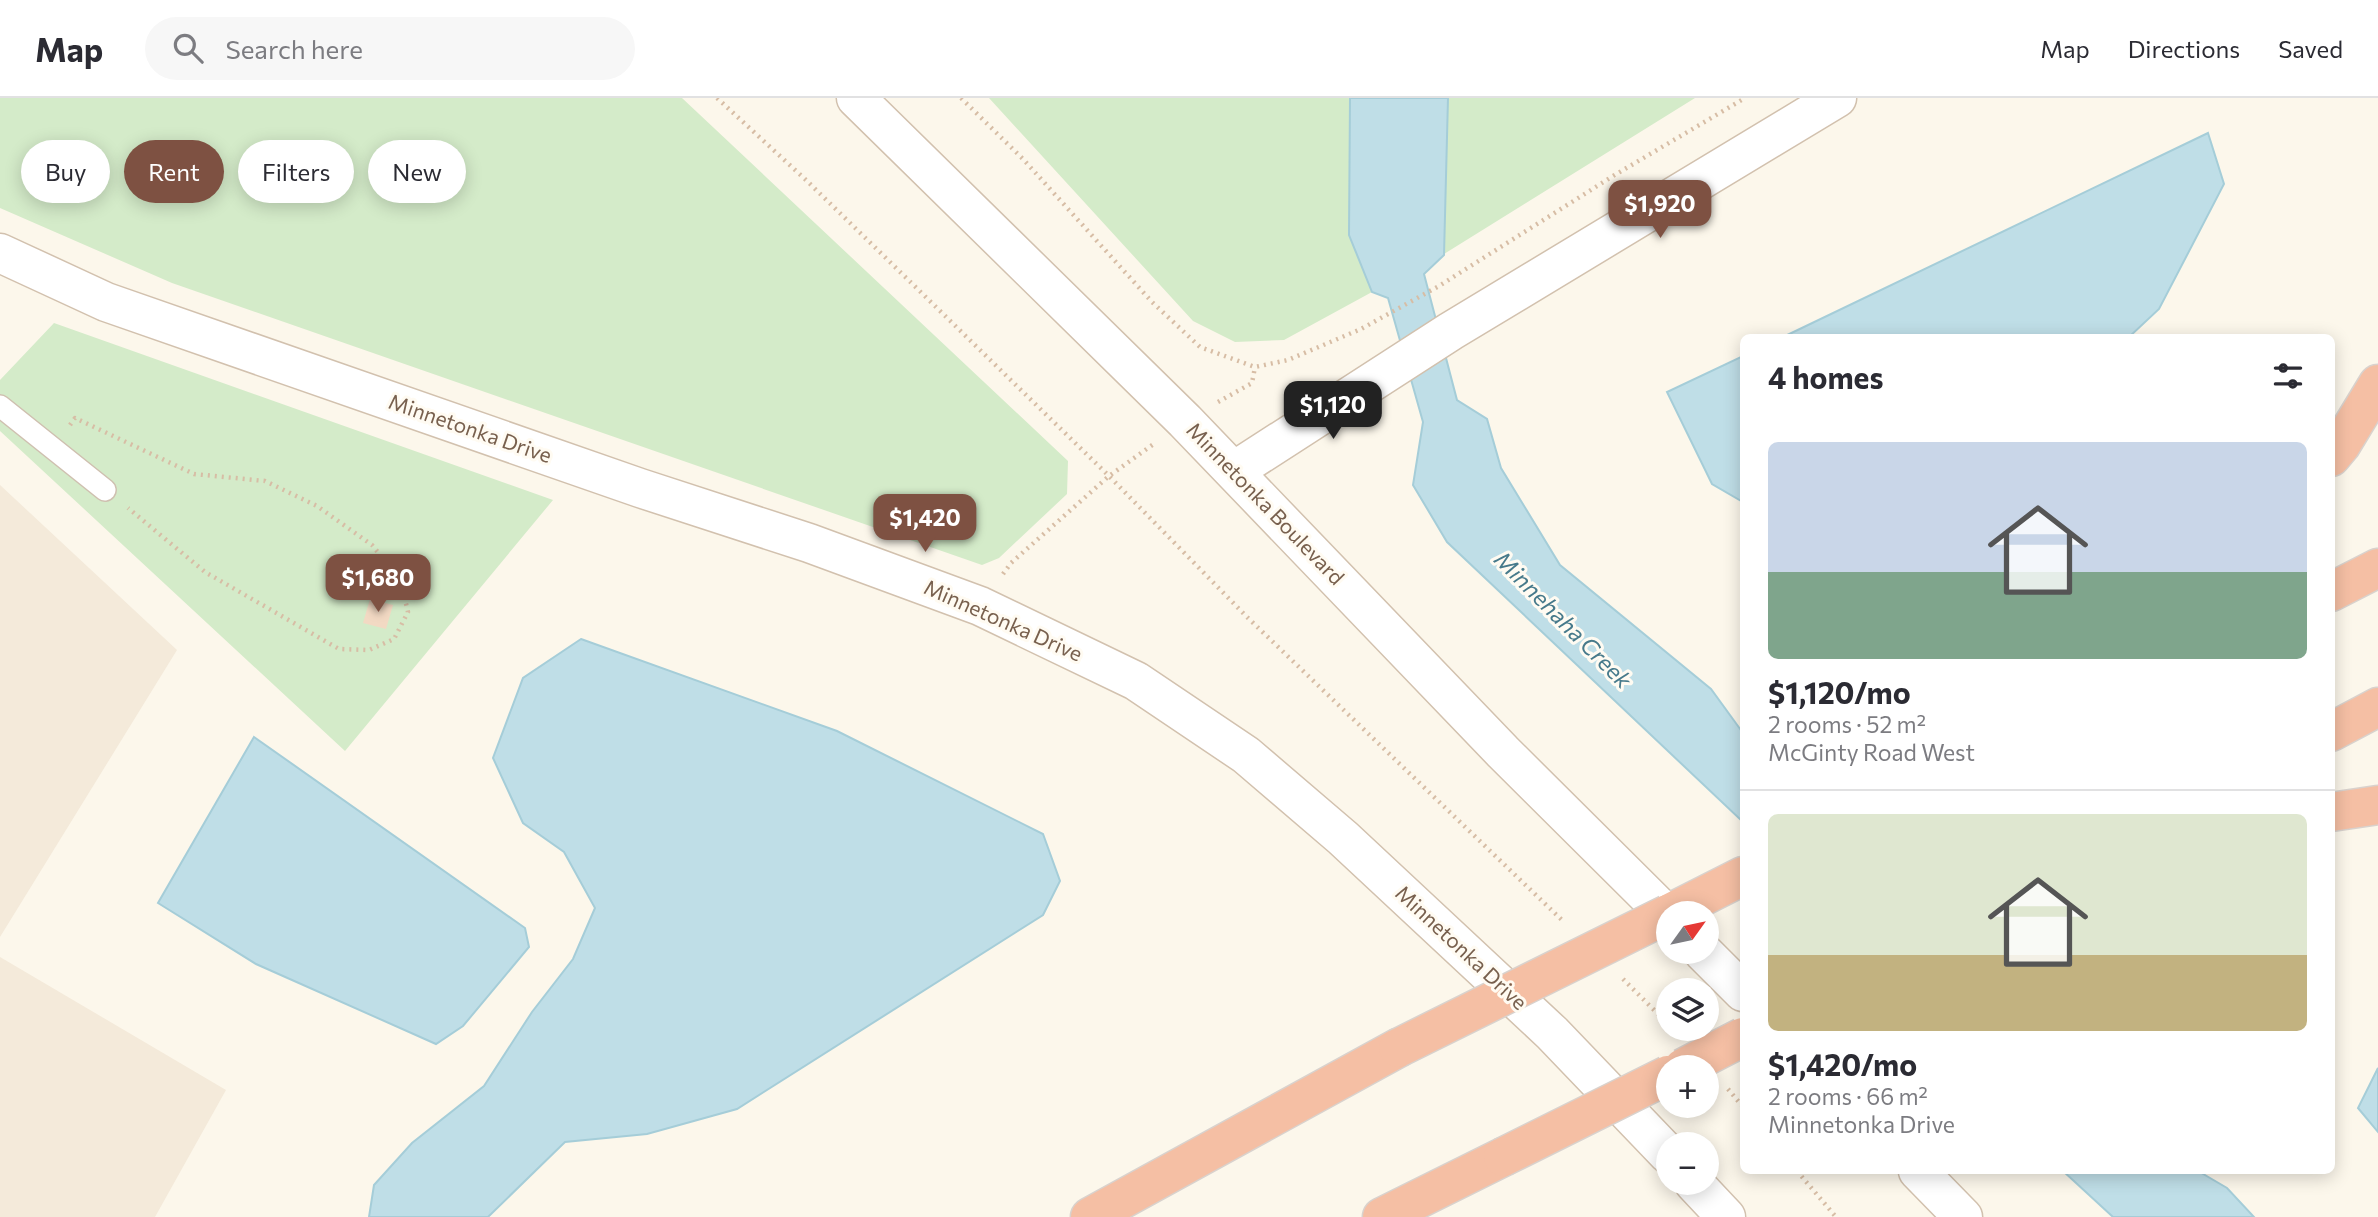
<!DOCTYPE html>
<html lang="en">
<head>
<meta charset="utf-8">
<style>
	body { margin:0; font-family:Commissioner,sans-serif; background:#f7f7f7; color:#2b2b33; height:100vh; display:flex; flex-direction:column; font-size:26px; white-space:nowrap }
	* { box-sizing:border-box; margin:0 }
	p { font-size:23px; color:#7c7c81 }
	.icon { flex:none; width:38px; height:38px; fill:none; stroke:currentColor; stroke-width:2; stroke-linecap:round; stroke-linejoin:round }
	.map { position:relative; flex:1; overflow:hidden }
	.sheet { position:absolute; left:1740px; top:236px; width:595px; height:840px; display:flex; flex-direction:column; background:#fff; border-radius:10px; box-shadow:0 4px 18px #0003 }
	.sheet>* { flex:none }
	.top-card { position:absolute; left:21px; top:42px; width:665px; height:63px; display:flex; gap:14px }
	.needle { width:46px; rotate:57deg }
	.buttons { position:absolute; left:1656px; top:803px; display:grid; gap:14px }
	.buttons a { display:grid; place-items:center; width:63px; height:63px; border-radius:50%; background:#fff; box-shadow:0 4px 18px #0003; font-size:35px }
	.price { position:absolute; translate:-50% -60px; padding:0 16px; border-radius:14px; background:#7e5142; color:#fff; font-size:23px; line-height:46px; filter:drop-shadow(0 2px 4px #0008) }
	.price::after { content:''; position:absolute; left:50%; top:42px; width:21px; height:16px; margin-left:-10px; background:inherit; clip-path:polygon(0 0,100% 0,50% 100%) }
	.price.selected { background:#222; color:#fff }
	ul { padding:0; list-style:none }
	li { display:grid; align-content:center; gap:14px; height:371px; padding:0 28px }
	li+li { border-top:2px solid #e1e1e2 }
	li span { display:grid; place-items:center; height:217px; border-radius:10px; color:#555 }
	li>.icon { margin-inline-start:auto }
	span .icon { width:126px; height:126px; fill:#fffc; stroke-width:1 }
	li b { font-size:30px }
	h2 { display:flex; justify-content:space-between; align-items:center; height:84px; padding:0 28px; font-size:30px }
	.chip { padding:0 24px; border-radius:32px; background:#fff; box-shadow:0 4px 18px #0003; font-size:24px; line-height:63px }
	.chip.selected { background:#7e5142; color:#fff }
	header { display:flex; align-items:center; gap:42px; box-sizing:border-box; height:98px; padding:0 35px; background:#fff; border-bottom:2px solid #e1e1e2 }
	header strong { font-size:33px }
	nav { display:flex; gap:38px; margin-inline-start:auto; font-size:24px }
	.search { width:490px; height:63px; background:#f7f7f7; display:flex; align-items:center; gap:18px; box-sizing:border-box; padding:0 24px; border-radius:38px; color:#7c7c81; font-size:26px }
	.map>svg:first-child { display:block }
</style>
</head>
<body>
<header>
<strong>Map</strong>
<div class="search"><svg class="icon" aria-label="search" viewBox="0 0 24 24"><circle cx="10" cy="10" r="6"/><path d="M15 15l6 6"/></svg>Search here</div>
<nav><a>Map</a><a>Directions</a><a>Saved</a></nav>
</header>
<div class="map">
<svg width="2378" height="1119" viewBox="0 0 2378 1119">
	<rect width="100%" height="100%" fill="#fcf7eb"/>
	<path fill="#f4eada" d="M0,387l177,165 -177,287z
		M0,859l226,133 -71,127h-155z"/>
	<path fill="#d4ebc9" d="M0,0h682l386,363 -1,33 -68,64 -17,7 -810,-282 -172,-75z
		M989,0h361l-1,137 23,57 -88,48 -49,2 -42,-21z
		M1448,0h247l-251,156z
		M54,225l499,177 -208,251 -345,-320v-51z"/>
	<path fill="#bfdee7" stroke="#a5cdd8" stroke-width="2" d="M1350,0h98l-4,157 -20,19 33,126 30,19 14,49 59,97 151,124 32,44v89l-296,-280 -34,-57 10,-63 -35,-124 -16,-6 -23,-57z
		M2208,35l16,51 -65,125 -31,29h-347z
		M1743,258v146l-31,-18 -45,-92z
		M581,541l256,92 206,103 17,47 -17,34 -306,194 -90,25 -82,8 -77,75h-119l5,-32 38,-42 72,-57 48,-74 41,-53 22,-51 -31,-56 -41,-29 -30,-65 30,-80z
		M254,639l271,191 4,19 -66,79 -27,18 -180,-80 -98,-61z
		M2378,970v64l-20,-24z
		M2063,1073h135l29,17 27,29h-141z"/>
	<path fill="#f2d9c3" d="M370,501l23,6 -7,24 -23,-6z"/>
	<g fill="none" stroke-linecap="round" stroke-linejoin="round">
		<defs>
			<path id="lane" d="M0,308l105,84"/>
			<path id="secondary" d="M856,0l329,323 318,331 165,164
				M0,155l106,49 534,186 169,55 171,63 156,75 110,74 97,83 209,195 116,121
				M1234,373l217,-140 386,-233
				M1703,854l40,40
				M1918,1073l45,46
				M1694,1085l32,34"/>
			<path id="highway" d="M2331,359l10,-12 37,-61
				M2331,494l47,-24
				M2331,634l47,-25
				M2331,714l47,-7
				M1668,816l75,-38
				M1090,1119l308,-169
				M1382,1119l121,-60"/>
		</defs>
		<use href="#lane" stroke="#cfc0b0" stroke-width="24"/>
		<use href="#secondary" stroke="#d2c1ae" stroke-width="41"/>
		<use href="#highway" stroke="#d9d2cd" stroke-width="41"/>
		<path stroke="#d7bda5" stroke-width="4.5" stroke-dasharray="2 5" stroke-linecap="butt" d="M717,0l89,82 303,296 138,141 317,305
			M961,0l62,61 129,143 48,45 55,20 33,-7 73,-31 78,-43 174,-110 132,-78
			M1218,304l34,-19 3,-16
			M70,327l5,-7 119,56 71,7 52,25 55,39 28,34 8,33 -14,27 -25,11 -30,-1 -134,-77 -77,-64
			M1003,476l8,-11 98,-87 46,-33
			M1623,881l45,45
			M1728,991l15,18
			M1797,1073l39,46"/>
		<use href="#lane" stroke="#fff" stroke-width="21"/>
		<use href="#secondary" stroke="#fff" stroke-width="38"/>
		<use href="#highway" stroke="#f5bfa4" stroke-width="38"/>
		<defs>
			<path id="highway-bridge" d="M1398,950l270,-134
				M1683,970l60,-31
				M1503,1059l165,-82"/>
		</defs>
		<use href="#highway-bridge" stroke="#d9d2cd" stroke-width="41" stroke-linecap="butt"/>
		<use href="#highway-bridge" stroke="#f5bfa4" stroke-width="38"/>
	</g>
	<g text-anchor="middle" stroke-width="6" stroke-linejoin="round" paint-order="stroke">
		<g font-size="21" fill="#78604e" stroke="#fffbf2">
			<text transform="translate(470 331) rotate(19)" y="7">Minnetonka Drive</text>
			<text transform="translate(1265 406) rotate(46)" y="7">Minnetonka Boulevard</text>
			<text transform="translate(1003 523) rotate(24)" y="7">Minnetonka Drive</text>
			<text transform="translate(1461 850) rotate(43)" y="7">Minnetonka Drive</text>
		</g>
		<g font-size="23" font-style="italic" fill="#477a8b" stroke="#fffbf2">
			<text transform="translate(1563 522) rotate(45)" y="8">Minnehaha Creek</text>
		</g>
	</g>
</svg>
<div class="buttons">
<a><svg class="needle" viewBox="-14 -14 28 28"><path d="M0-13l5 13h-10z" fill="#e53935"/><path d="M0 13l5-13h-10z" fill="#7c7c81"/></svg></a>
<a><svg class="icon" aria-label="layers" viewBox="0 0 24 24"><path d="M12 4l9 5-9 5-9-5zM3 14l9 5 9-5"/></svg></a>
<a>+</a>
<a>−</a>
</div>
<b class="price" style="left:1660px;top:142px">$1,920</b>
<b class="price selected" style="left:1333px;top:343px">$1,120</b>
<b class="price" style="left:925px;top:456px">$1,420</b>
<b class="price" style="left:378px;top:516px">$1,680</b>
<div class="top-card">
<a class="chip">Buy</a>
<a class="chip selected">Rent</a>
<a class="chip">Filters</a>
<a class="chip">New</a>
</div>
<section class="sheet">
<h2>4 homes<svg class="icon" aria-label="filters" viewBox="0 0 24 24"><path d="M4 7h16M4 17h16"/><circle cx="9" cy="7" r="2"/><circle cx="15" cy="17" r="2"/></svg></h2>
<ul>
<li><span style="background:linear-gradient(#c9d6e8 60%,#7fa58c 0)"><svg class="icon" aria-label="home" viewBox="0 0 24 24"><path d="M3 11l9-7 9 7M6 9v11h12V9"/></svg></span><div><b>$1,120/mo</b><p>2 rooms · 52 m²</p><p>McGinty Road West</p></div></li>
<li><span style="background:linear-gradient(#dfe7d0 65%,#c2b280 0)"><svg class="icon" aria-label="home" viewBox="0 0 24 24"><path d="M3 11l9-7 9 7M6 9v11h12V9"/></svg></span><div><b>$1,420/mo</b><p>2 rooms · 66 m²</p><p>Minnetonka Drive</p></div></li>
</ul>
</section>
</div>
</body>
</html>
